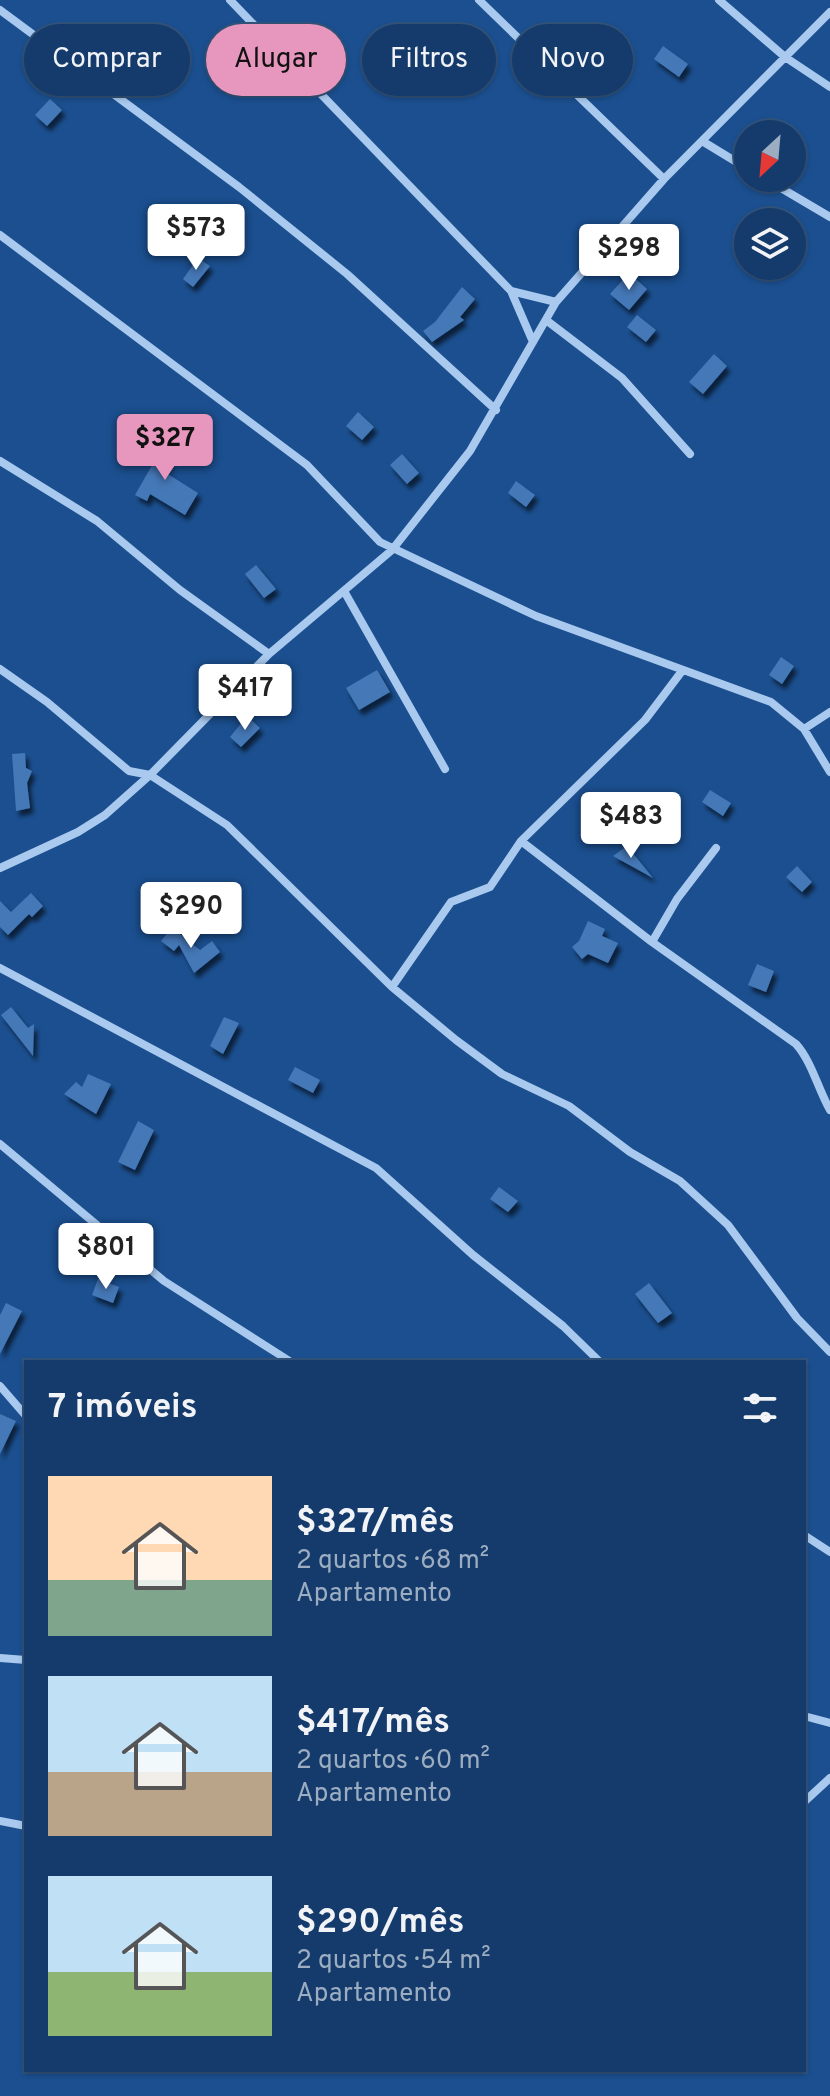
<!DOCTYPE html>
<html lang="pt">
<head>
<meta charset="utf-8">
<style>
	body { margin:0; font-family:Overpass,sans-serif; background:#1d4271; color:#f1f3f6; height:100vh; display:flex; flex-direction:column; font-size:30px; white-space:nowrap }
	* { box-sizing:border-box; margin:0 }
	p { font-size:26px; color:#9dadc1 }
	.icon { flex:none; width:44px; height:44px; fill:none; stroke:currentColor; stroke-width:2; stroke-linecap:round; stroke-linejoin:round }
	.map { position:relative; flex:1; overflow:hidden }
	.details { position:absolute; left:24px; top:1360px; width:782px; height:712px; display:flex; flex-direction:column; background:#143b6b; border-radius:0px; box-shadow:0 2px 6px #0004,0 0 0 2px #33557e }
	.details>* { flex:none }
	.hud { position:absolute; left:24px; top:24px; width:782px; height:72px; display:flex; gap:16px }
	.needle { width:52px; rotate:206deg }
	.tools { position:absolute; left:734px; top:120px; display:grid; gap:16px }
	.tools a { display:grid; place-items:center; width:72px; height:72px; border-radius:50%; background:#143b6b; box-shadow:0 2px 6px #0004,0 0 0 2px #33557e; font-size:40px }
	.price { position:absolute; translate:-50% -68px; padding:0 18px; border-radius:8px; background:#fff; color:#222; font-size:26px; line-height:52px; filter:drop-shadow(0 2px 4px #0008) }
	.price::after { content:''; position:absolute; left:50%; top:48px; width:24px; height:18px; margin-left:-12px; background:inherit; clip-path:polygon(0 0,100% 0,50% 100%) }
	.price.selected { background:#e797bd; color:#111 }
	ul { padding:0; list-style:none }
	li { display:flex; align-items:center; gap:24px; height:200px; padding:0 24px }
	li span { display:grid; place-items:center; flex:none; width:224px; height:160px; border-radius:0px; color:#555 }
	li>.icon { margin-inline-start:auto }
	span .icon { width:96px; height:96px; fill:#fffc; stroke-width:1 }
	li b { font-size:34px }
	h2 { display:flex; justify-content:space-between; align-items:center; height:96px; padding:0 24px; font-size:34px }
	.tag { padding:0 28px; border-radius:36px; background:#143b6b; box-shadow:0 2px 6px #0004,0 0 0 2px #33557e; font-size:28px; line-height:72px }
	.tag.selected { background:#e797bd; color:#111 }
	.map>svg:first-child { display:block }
</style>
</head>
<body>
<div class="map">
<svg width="830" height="2096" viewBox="0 0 830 2096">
	<defs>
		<filter id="shadow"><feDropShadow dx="3.5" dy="5.5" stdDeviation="2" flood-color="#0009"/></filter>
	</defs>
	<rect width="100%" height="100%" fill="#1b4f8f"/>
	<path fill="#4478b7" filter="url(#shadow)" d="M112,41l11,8 -16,19 -10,-9z
		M663,46l25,18 -9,13 -25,-18z
		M427,64l14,14 -13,12 -14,-14z
		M50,99l12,11 -15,16 -12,-11z
		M198,258l12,8 -17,21 -10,-8z
		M629,273l18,16 -18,21 -19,-16z
		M462,287l13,12 -15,18 4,3 -32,22 -9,-11 12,-9z
		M637,315l19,15 -10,12 -19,-15z
		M714,354l13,12 -24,28 -14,-12z
		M358,412l16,15 -12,13 -16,-14z
		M157,437l12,9 -7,11 7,4 -6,10 35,22 -13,22 -35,-21 -3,7 -12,-6 20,-35 -10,-7z
		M402,454l17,19 -12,11 -17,-19z
		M516,481l19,14 -9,12 -18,-14z
		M256,565l20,24 -12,9 -19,-24z
		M781,657l13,9 -12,18 -13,-9z
		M377,670l13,22 -31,18 -13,-22z
		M247,716l13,12 -19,19 -11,-10z
		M25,753l1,15 6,3 -5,12 3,25 -14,3 -4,-57z
		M710,790l21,13 -8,13 -21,-14z
		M627,846l26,32 -40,-22z
		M797,866l15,16 -10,10 -16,-15z
		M31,893l12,13 -11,11 -3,-3 -21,21 -8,-8v-26l11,11z
		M588,921l17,8 -3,7 16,7 -10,20 -20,-9 -6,5 -10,-12 7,-6z
		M166,923l34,27 12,-9 8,11 -26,21 -15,-28 -5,6 -13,-10 9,-11z
		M757,964l17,7 -8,21 -18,-7z
		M11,1007l17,21 6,-4 -1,32 -32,-41z
		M224,1017l15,6 -16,31 -13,-8z
		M295,1067l25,13 -7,13 -25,-13z
		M88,1074l23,10 -15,30 -32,-20 12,-12 6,5z
		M138,1121l16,9 -19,40 -17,-8z
		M499,1187l19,14 -10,11 -18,-13z
		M98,1279l21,8 -6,16 -21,-8z
		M649,1283l23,30 -14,10 -23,-29z
		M6,1303l16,8 -22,43v-39z
		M0,1414l16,7 -16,33z"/>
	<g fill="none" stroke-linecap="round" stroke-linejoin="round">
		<path stroke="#a9c9ee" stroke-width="8" d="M479,0l185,179
			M719,0l66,57 45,30
			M0,10l239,177 108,87 149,136
			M702,141l46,28
			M764,178l66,39
			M0,235l307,230 73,77 156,74 235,86 33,27 26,43
			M511,291l22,51
			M556,302l108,-123 166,-167
			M546,320l76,58 68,76
			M0,461l97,60 83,69 89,64
			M344,591l101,178
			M0,669l47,33 82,69 21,4 77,50 165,162 64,53 46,34 67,32 61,46 50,29 48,44 69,93 33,34
			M804,729l26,-17
			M521,841l131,101 144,102c16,18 22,45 34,66
			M0,868l78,-36 27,-17 45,-40 119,-121 123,-104 78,-99 86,-149 -45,-11 -281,-291
			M652,942l25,-43 39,-51
			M0,968l376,200 97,87 90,71 37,36
			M392,987l59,-85 39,-15 31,-46 124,-121 37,-49
			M0,1144l164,137 127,81
			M0,1386l26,30
			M804,1535l26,17
			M0,1658l26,2
			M804,1716l26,7
			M804,1802l26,-24
			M0,1821l26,5"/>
	</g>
</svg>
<div class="tools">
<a><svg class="needle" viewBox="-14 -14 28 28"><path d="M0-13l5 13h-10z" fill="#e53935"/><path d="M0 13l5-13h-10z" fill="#9dadc1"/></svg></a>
<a><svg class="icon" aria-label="layers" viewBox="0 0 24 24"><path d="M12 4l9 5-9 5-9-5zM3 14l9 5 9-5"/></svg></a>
</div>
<b class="price" style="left:196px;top:272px">$573</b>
<b class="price" style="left:629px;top:292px">$298</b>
<b class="price selected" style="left:165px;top:482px">$327</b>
<b class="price" style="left:245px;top:732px">$417</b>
<b class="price" style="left:631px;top:860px">$483</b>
<b class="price" style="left:191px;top:950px">$290</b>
<b class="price" style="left:106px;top:1291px">$801</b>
<div class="hud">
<a class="tag">Comprar</a>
<a class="tag selected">Alugar</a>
<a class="tag">Filtros</a>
<a class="tag">Novo</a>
</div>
<section class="details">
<h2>7 imóveis<svg class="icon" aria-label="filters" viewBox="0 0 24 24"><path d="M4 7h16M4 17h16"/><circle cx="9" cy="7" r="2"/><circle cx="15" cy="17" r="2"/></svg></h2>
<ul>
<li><span style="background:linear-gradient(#ffd9b3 65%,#7fa58c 0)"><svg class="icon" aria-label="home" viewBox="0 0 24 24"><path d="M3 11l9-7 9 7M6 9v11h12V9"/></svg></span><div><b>$327/mês</b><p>2 quartos · 68 m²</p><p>Apartamento</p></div></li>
<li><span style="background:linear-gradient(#bfe0f5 60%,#b9a48a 0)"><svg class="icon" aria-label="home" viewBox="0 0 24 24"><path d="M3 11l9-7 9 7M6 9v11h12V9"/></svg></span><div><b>$417/mês</b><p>2 quartos · 60 m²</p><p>Apartamento</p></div></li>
<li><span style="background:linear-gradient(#bfe0f5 60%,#8fb573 0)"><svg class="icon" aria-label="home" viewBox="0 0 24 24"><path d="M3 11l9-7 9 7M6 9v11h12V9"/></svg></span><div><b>$290/mês</b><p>2 quartos · 54 m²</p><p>Apartamento</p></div></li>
</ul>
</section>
</div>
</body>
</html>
